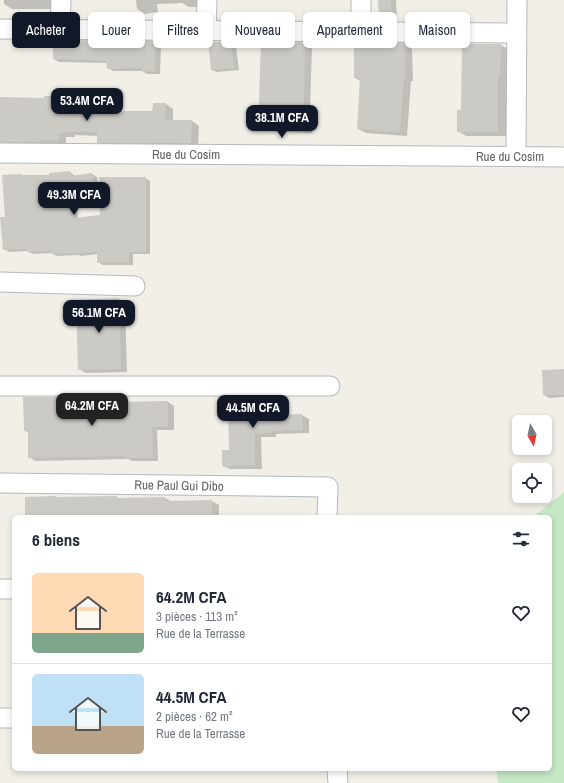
<!DOCTYPE html>
<html lang="fr">
<head>
<meta charset="utf-8">
<style>
	body { margin:0; font-family:"Archivo Narrow",sans-serif; background:#f2f2f3; color:#1f2937; height:100vh; display:flex; flex-direction:column; font-size:15px; white-space:nowrap }
	* { box-sizing:border-box; margin:0 }
	p { font-size:13px; color:#747a83 }
	.icon { flex:none; width:22px; height:22px; fill:none; stroke:currentColor; stroke-width:2; stroke-linecap:round; stroke-linejoin:round }
	.map { position:relative; flex:1; overflow:hidden }
	.sheet { position:absolute; left:12px; top:515px; width:540px; height:256px; display:flex; flex-direction:column; background:#fff; border-radius:6px; box-shadow:0 2px 6px #0003 }
	.sheet>* { flex:none }
	.guide { position:absolute; left:12px; top:12px; width:540px; height:36px; display:flex; gap:8px }
	.needle { width:26px; rotate:171deg }
	.buttons { position:absolute; left:512px; top:415px; display:grid; gap:8px }
	.buttons a { display:grid; place-items:center; width:40px; height:40px; border-radius:6px; background:#fff; box-shadow:0 2px 6px #0003; font-size:20px }
	.price { position:absolute; translate:-50% -34px; padding:0 9px; border-radius:8px; background:#111827; color:#fff; font-size:13px; line-height:26px; filter:drop-shadow(0 1px 2px #0008) }
	.price::after { content:''; position:absolute; left:50%; top:24px; width:12px; height:9px; margin-left:-6px; background:inherit; clip-path:polygon(0 0,100% 0,50% 100%) }
	.price.selected { background:#222; color:#fff }
	ul { padding:0; list-style:none }
	li { display:flex; align-items:center; gap:12px; height:100px; padding:0 20px }
	li+li { border-top:1px solid #e0e1e3 }
	li span { display:grid; place-items:center; flex:none; width:112px; height:80px; border-radius:6px; color:#555 }
	li>.icon { margin-inline-start:auto }
	span .icon { width:48px; height:48px; fill:#fffc; stroke-width:1 }
	li b { font-size:17px }
	h2 { display:flex; justify-content:space-between; align-items:center; height:48px; padding:0 20px; font-size:17px }
	.tag { padding:0 14px; border-radius:6px; background:#fff; box-shadow:0 2px 6px #0003; font-size:14px; line-height:36px }
	.tag.selected { background:#111827; color:#fff }
	.map>svg:first-child { display:block }
</style>
</head>
<body>
<div class="map">
<svg width="564" height="783" viewBox="0 0 564 783">
	<rect width="100%" height="100%" fill="#f1efe8"/>
	<path fill="#c5e8c5" d="M564,492v291h-66l-2,-14h54v-252h-17z"/>
	<path fill="#0003" d="M4,0h48v9h-40l-8,-5z
		M136,0h68l-1,7h-14l-7,-4 -25,1 1,8 -13,2 -8,-5z
		M379,0h17l1,23h-12l-5,-3z
		M54,41l102,1 5,3 -1,29h-13l-5,-3h-29l-5,-3 -1,-5 -48,-1 -5,-3z
		M231,43l5,3 3,24 -22,2 -6,-2z
		M305,43l7,4 -2,62 4,2 -2,22 -46,-2 -7,-5z
		M404,44l8,5 1,32h-2l-4,55 -41,-3 -8,-4 3,-48 -6,-3z
		M501,45l8,5 -1,31h-2v55h-40l-8,-5 4,-20z
		M45,97h13l8,5h26l8,4v6h53l13,-8 7,5v12h19l7,5 -1,21 -93,-1 -7,-4v-6l-23,-1v2h-9v6l-19,1v2l-47,-1v-47l45,1z
		M70,172l5,4 17,-2 5,3 2,12 -23,3 2,27 23,-3 44,-38 5,3v73h-17v11h-30l-5,-3v-8l-17,2 -2,-1 -23,1 -4,-3 -19,1 -6,-3 -18,1 -5,-3 2,-31 16,-43 2,1h26z
		M118,299l7,4 2,69 -41,1 -7,-4z
		M564,370v27l-15,1 -5,-3z
		M68,398l6,3h44l4,2 46,-1 6,4v24h-17l1,31h-26l-4,-2 -93,2 -6,-4v-24l-4,-2z
		M269,401l7,3v12l26,-1 7,4v14l-33,1v3h-15l1,32h-32l-7,-3 7,-15z
		M116,497l4,2 45,-1 7,4 40,-1 7,4v12h-192l-1,-19z"/>
	<path fill="#cccac5" d="M378,0h13l1,21h-13z
		M53,40l103,1 -1,31 -14,-1v-3l-34,1 -1,-8 -53,-2z
		M208,42h23l3,26 -23,2z
		M261,42h44l-1,64h3l-2,24 -47,-3z
		M354,43h51v34h-1l-4,55 -43,-3 3,-51h-6z
		M462,44h39l-1,33h-2v55h-41v-22h4z
		M44,96h14v5h35v10h59l1,-8h13l-1,17h27l-1,23h-94v-11h-29v1h-9v7h-19v2h-40v-45l44,1z
		M70,171l1,5 21,-3 2,13 -22,3 2,29 26,-3 -1,-38h47v75h-17v10l-32,1v-11l-22,2v-1l-24,1 -1,-3 -23,1v-3l-24,1 -3,-33h5l-3,-42 20,-1v1h27v-2z
		M119,298l2,71 -43,1 -2,-70z
		M564,369v26h-21l-1,-25z
		M23,397h45l1,4 49,-1v2l50,-1v26h-16l1,31h-28v-2l-97,2v-27h-4z
		M228,400h41l1,15 32,-1 1,16 -33,1v2l-15,1v31l-33,1v-16h7z
		M56,496v1l61,-1v2l48,-1v4l47,-1v17h-137v-2l-50,1v-19z"/>
	<g fill="none" stroke-linecap="round" stroke-linejoin="round">
		<defs>
			<path id="street" d="M0,29l517,4
				M60,30l1,-30
				M206,31l1,-31
				M361,32v-32
				M0,153l564,4
				M516,156l1,-156
				M0,282l135,4
				M0,386h330
				M0,483l328,4 -1,30
				M0,589h14
				M0,718h14
				M337,769l1,14"/>
		</defs>
		<use href="#street" stroke="#b5b8bc" stroke-width="21"/>
		<use href="#street" stroke="#fff" stroke-width="19"/>
	</g>
	<g text-anchor="middle" stroke-width="3" stroke-linejoin="round" paint-order="stroke">
		<g font-size="13" fill="#5f6368" stroke="#fff">
			<text x="186" y="159">Rue du Cosim</text>
			<text x="510" y="161">Rue du Cosim</text>
			<text transform="translate(179 485) rotate(1)" y="5">Rue Paul Gui Dibo</text>
		</g>
	</g>
</svg>
<div class="buttons">
<a><svg class="needle" viewBox="-14 -14 28 28"><path d="M0-13l5 13h-10z" fill="#e53935"/><path d="M0 13l5-13h-10z" fill="#747a83"/></svg></a>
<a><svg class="icon" aria-label="locate" viewBox="0 0 24 24"><circle cx="12" cy="12" r="6"/><path d="M12 2v4M12 18v4M2 12h4M18 12h4"/></svg></a>
</div>
<b class="price" style="left:87px;top:122px">53.4M CFA</b>
<b class="price" style="left:282px;top:139px">38.1M CFA</b>
<b class="price" style="left:74px;top:216px">49.3M CFA</b>
<b class="price" style="left:99px;top:334px">56.1M CFA</b>
<b class="price selected" style="left:92px;top:427px">64.2M CFA</b>
<b class="price" style="left:253px;top:429px">44.5M CFA</b>
<div class="guide">
<a class="tag selected">Acheter</a>
<a class="tag">Louer</a>
<a class="tag">Filtres</a>
<a class="tag">Nouveau</a>
<a class="tag">Appartement</a>
<a class="tag">Maison</a>
</div>
<section class="sheet">
<h2>6 biens<svg class="icon" aria-label="filters" viewBox="0 0 24 24"><path d="M4 7h16M4 17h16"/><circle cx="9" cy="7" r="2"/><circle cx="15" cy="17" r="2"/></svg></h2>
<ul>
<li><span style="background:linear-gradient(#ffd9b3 75%,#7fa58c 0)"><svg class="icon" aria-label="home" viewBox="0 0 24 24"><path d="M3 11l9-7 9 7M6 9v11h12V9"/></svg></span><div><b>64.2M CFA</b><p>3 pièces · 113 m²</p><p>Rue de la Terrasse</p></div><svg class="icon" aria-label="heart" viewBox="0 0 24 24"><path d="M12 20l-8-8c-3-5 5-10 8-4 3-6 11-1 8 4z"/></svg></li>
<li><span style="background:linear-gradient(#bfe0f5 65%,#b9a48a 0)"><svg class="icon" aria-label="home" viewBox="0 0 24 24"><path d="M3 11l9-7 9 7M6 9v11h12V9"/></svg></span><div><b>44.5M CFA</b><p>2 pièces · 62 m²</p><p>Rue de la Terrasse</p></div><svg class="icon" aria-label="heart" viewBox="0 0 24 24"><path d="M12 20l-8-8c-3-5 5-10 8-4 3-6 11-1 8 4z"/></svg></li>
</ul>
</section>
</div>
</body>
</html>
